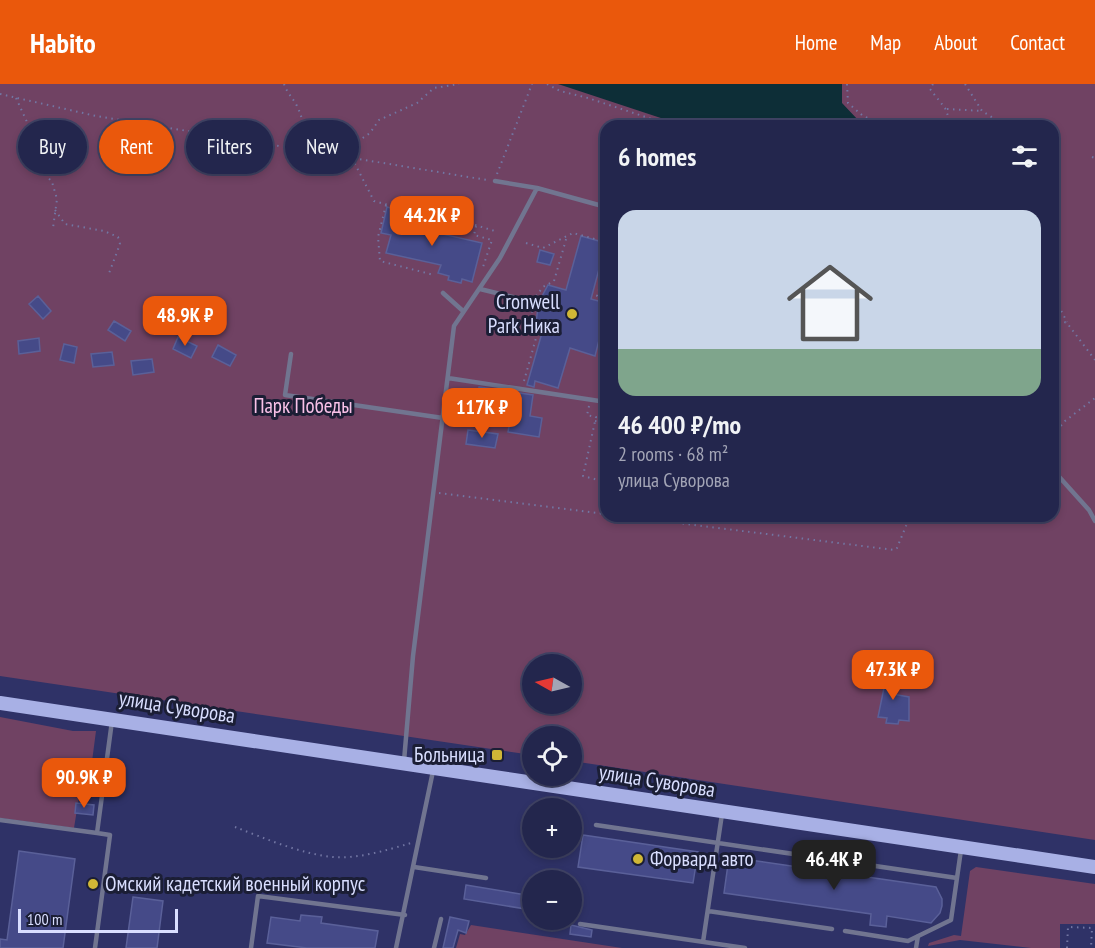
<!DOCTYPE html>
<html lang="en">
<head>
<meta charset="utf-8">
<style>
	body { margin:0; font-family:"PT Sans Narrow",sans-serif; background:#2f3257; color:#f1f3f6; height:100vh; display:flex; flex-direction:column; font-size:22px; white-space:nowrap }
	* { box-sizing:border-box; margin:0 }
	p { font-size:20px; color:#a3a5b6 }
	.icon { flex:none; width:33px; height:33px; fill:none; stroke:currentColor; stroke-width:2; stroke-linecap:round; stroke-linejoin:round }
	.map { position:relative; flex:1; overflow:hidden }
	.drawer { position:absolute; left:600px; top:36px; width:459px; height:402px; display:flex; flex-direction:column; background:#23264d; border-radius:18px; box-shadow:0 3px 9px #0003,0 0 0 2px #404365 }
	.drawer>* { flex:none }
	.hud { position:absolute; left:18px; top:36px; width:492px; height:54px; display:flex; gap:12px }
	.needle { width:39px; rotate:278deg }
	.fabs { position:absolute; left:522px; top:570px; display:grid; gap:12px }
	.fabs a { display:grid; place-items:center; width:60px; height:60px; border-radius:50%; background:#23264d; box-shadow:0 3px 9px #0003,0 0 0 2px #404365; font-size:30px }
	.scale { position:absolute; left:18px; bottom:15px; width:160px; box-sizing:border-box; padding-left:6px; border:3px solid #d9deff; border-top:0; font-size:16px; line-height:21px; white-space:nowrap; color:#d9deff; -webkit-text-stroke:4px #1b1e35; paint-order:stroke }
	.price { position:absolute; translate:-50% -51px; padding:0 14px; border-radius:12px; background:#ea580c; color:#fff; font-size:20px; line-height:39px; filter:drop-shadow(0 2px 3px #0008) }
	.price::after { content:''; position:absolute; left:50%; top:36px; width:18px; height:14px; margin-left:-9px; background:inherit; clip-path:polygon(0 0,100% 0,50% 100%) }
	.price.on { background:#222; color:#fff }
	ul { padding:0; list-style:none }
	li { display:grid; align-content:center; gap:12px; height:318px; padding:0 18px }
	li+li { border-top:2px solid #404365 }
	li span { display:grid; place-items:center; height:186px; border-radius:18px; color:#555 }
	li>.icon { margin-inline-start:auto }
	span .icon { width:108px; height:108px; fill:#fffc; stroke-width:1 }
	li b { font-size:26px }
	h2 { display:flex; justify-content:space-between; align-items:center; height:72px; padding:0 18px; font-size:26px }
	.pill { padding:0 21px; border-radius:27px; background:#23264d; box-shadow:0 3px 9px #0003,0 0 0 2px #404365; font-size:21px; line-height:54px }
	.pill.on { background:#ea580c; color:#fff }
	header { display:flex; align-items:center; gap:36px; box-sizing:border-box; height:84px; padding:0 30px; background:#ea580c; color:#fff }
	header strong { font-size:28px }
	nav { display:flex; gap:33px; margin-inline-start:auto; font-size:21px }
	.map>svg:first-child { display:block }
</style>
</head>
<body>
<header>
<strong>Habito</strong>
<nav><a>Home</a><a>Map</a><a>About</a><a>Contact</a></nav>
</header>
<div class="map">
<svg width="1095" height="864" viewBox="0 0 1095 864">
	<rect width="100%" height="100%" fill="#2f3267"/>
	<path fill="#704263" fill-rule="evenodd" d="M0,0h1095v756l-523,-79v-25h-40v19l-532,-79zM606,42h447v390h-447zM532,580h40v40h-40z
		M0,633l73,14h23l-8,61 -8,-1 -6,37 -74,-10z
		M976,783l119,17v40h-35v24h-29l-71,-8 -32,6 1,-3 25,-8 7,1 9,-65z
		M471,841l151,23h-166l4,-14 5,1z"/>
	<path fill="#0d2e37" d="M558,0h284v19l17,18 14,5h-188z"/>
	<path fill="#454a88" stroke="#5a6099" stroke-width="1.5" d="M387,123l19,5 -3,13 79,18 -10,39 -10,-3 -1,4 -13,-3 1,-4 -11,-3 3,-8 -55,-12 5,-18 -10,-2z
		M581,152l25,7 -15,56 15,4v34l-6,-1 -5,20 -25,-8 -12,40 -23,-7 -1,6 -7,-2 17,-59 -8,-3 2,-16 3,-4 -1,-3 8,-15 18,5z
		M540,166l14,4 -4,11 -13,-3z
		M38,212l13,15 -8,8 -14,-15z
		M114,237l17,10 -6,10 -17,-11z
		M178,253l19,9 -6,12 -18,-9z
		M39,254l1,13 -21,3 -1,-13z
		M64,260l13,3 -3,16 -14,-3z
		M218,261l18,10 -6,11 -18,-9z
		M112,268l2,13 -21,2 -2,-13z
		M152,275l2,13 -21,3 -2,-14z
		M479,303l54,8 -3,21 12,2 -3,19 -31,-5 3,-17 -24,-4 1,-11 -11,-1z
		M468,346l30,4 -3,14 -29,-4z
		M879,587l16,3 -3,20 17,3v24l-10,-1 -1,4 -12,-1 1,-5 -9,-1 7,-34 -7,-1z
		M76,719l18,2 -1,10 -18,-2z
		M583,751l115,17 -5,31 -115,-16z
		M19,767l56,8 -12,89h-63v-9l7,1z
		M729,773l207,30 6,12v7l-2,7 -9,10 -44,-7 -1,11 -16,-2 1,-11 -147,-21z
		M466,801l66,11v14l-68,-11z
		M133,813l30,4 -6,47h-31z
		M301,831l21,2 -1,6 57,8 -3,17h-68l-40,-5 4,-26 29,4z
		M450,833l19,4 -3,12 -8,-3 -5,18h-10z
		M571,841l21,5 -1,7 -21,-3z"/>
	<g fill="none" stroke-linecap="round" stroke-linejoin="round">
		<path stroke="#7276a3" stroke-width="2" stroke-dasharray="1.5 4.5" stroke-linecap="butt" d="M284,0c3,9 9,14 13,22 7,14 8,30 11,45
			M547,0l13,7 28,7 85,28
			M847,0l1,19 15,13 24,10
			M933,0l-3,5 15,19 7,18
			M965,0l17,27 24,15
			M0,10l96,22 391,64
			M16,14l17,37 1,26 18,21 5,17 -4,29
			M947,25l35,2
			M1053,64c8,10 4,22 0,33
			M338,71l32,-22 9,-13 38,-17 17,-15 25,-4
			M1092,73l3,1
			M352,74l22,43 54,15
			M497,90l35,-90
			M386,121l-8,32 2,24 54,14
			M55,126l10,14 39,7 14,6 2,7 -12,32
			M475,141l20,6
			M476,142l-2,9 18,5 -10,30
			M526,159l17,5 30,-15 33,9
			M606,182l-9,30 9,3
			M1053,211l14,27
			M536,212l7,-9 11,-6 13,-45
			M1053,234l14,5 28,37
			M524,297l14,-50 -6,-11v-10
			M589,322l-2,9 9,2 -13,59 23,6
			M595,337l11,2
			M1053,351l12,-14 30,-23
			M439,409l167,21
			M623,432l271,34 3,-2 13,-32
			M235,743c29,11 66,27 98,30 26,2 54,-7 78,-14
			M1067,864l1,-21 24,1 -1,20"/>
		<path stroke="#717590" stroke-width="4.5" d="M537,104l69,19
			M480,205l57,14
			M443,209l20,18
			M291,270l-6,41 158,23
			M448,294l158,24
			M1053,386l36,40 6,11
			M404,677l9,-105 41,-330 46,-68 37,-70 -42,-7
			M0,736l97,13
			M596,741l361,53
			M414,783l72,11
			M708,827l124,18
			M580,840l165,24
			M845,847l63,10 43,-21 10,-70
			M703,858l19,-128
			M95,864l15,-113 -13,-2 15,-112
			M251,864l7,-52 147,19
			M396,864l37,-177
			M434,864l7,-29
			M916,864l2,-12"/>
		<path stroke="#a8b0e5" stroke-width="14" d="M0,619l1095,164"/>
	</g>
	<g fill="#d0b736" stroke="#1b1e35" stroke-width="2">
		<circle cx="572" cy="230" r="6"/>
		<rect x="491" y="665" width="12" height="12" rx="3"/>
		<circle cx="638" cy="775" r="6"/>
		<circle cx="93" cy="800" r="6"/>
	</g>
	<g text-anchor="middle" stroke-width="6" stroke-linejoin="round" paint-order="stroke">
		<g font-size="21" fill="#d9deff" stroke="#1b1e35" text-anchor="end">
			<text x="560" y="225">Cronwell<tspan x="560" dy="24">Park Ника</tspan></text>
			<text x="485" y="678">Больница</text>
			<text x="650" y="782" text-anchor="start">Форвард авто</text>
			<text x="105" y="807" text-anchor="start">Омский кадетский военный корпус</text>
		</g>
		<g font-size="21" fill="#f9c1e8" stroke="#1b1e35">
			<text x="303" y="329">Парк Победы</text>
		</g>
		<g font-size="21" fill="#d9deff" stroke="#1b1e35">
			<text transform="translate(177 623) rotate(9)" y="7">улица Суворова</text>
			<text transform="translate(657 697) rotate(9)" y="7">улица Суворова</text>
		</g>
	</g>
</svg>
<div class="fabs">
<a><svg class="needle" viewBox="-14 -14 28 28"><path d="M0-13l5 13h-10z" fill="#e53935"/><path d="M0 13l5-13h-10z" fill="#a3a5b6"/></svg></a>
<a><svg class="icon" aria-label="locate" viewBox="0 0 24 24"><circle cx="12" cy="12" r="6"/><path d="M12 2v4M12 18v4M2 12h4M18 12h4"/></svg></a>
<a>+</a>
<a>−</a>
</div>
<div class="scale">100 m</div>
<b class="price" style="left:432px;top:163px">44.2K ₽</b>
<b class="price" style="left:185px;top:263px">48.9K ₽</b>
<b class="price" style="left:482px;top:355px">117K ₽</b>
<b class="price" style="left:893px;top:617px">47.3K ₽</b>
<b class="price" style="left:84px;top:725px">90.9K ₽</b>
<b class="price on" style="left:834px;top:807px">46.4K ₽</b>
<div class="hud">
<a class="pill">Buy</a>
<a class="pill on">Rent</a>
<a class="pill">Filters</a>
<a class="pill">New</a>
</div>
<section class="drawer">
<h2>6 homes<svg class="icon" aria-label="filters" viewBox="0 0 24 24"><path d="M4 7h16M4 17h16"/><circle cx="9" cy="7" r="2"/><circle cx="15" cy="17" r="2"/></svg></h2>
<ul>
<li><span style="background:linear-gradient(#c9d6e8 75%,#7fa58c 0)"><svg class="icon" aria-label="home" viewBox="0 0 24 24"><path d="M3 11l9-7 9 7M6 9v11h12V9"/></svg></span><div><b>46 400 ₽/mo</b><p>2 rooms · 68 m²</p><p>улица Суворова</p></div></li>
</ul>
</section>
</div>
</body>
</html>
